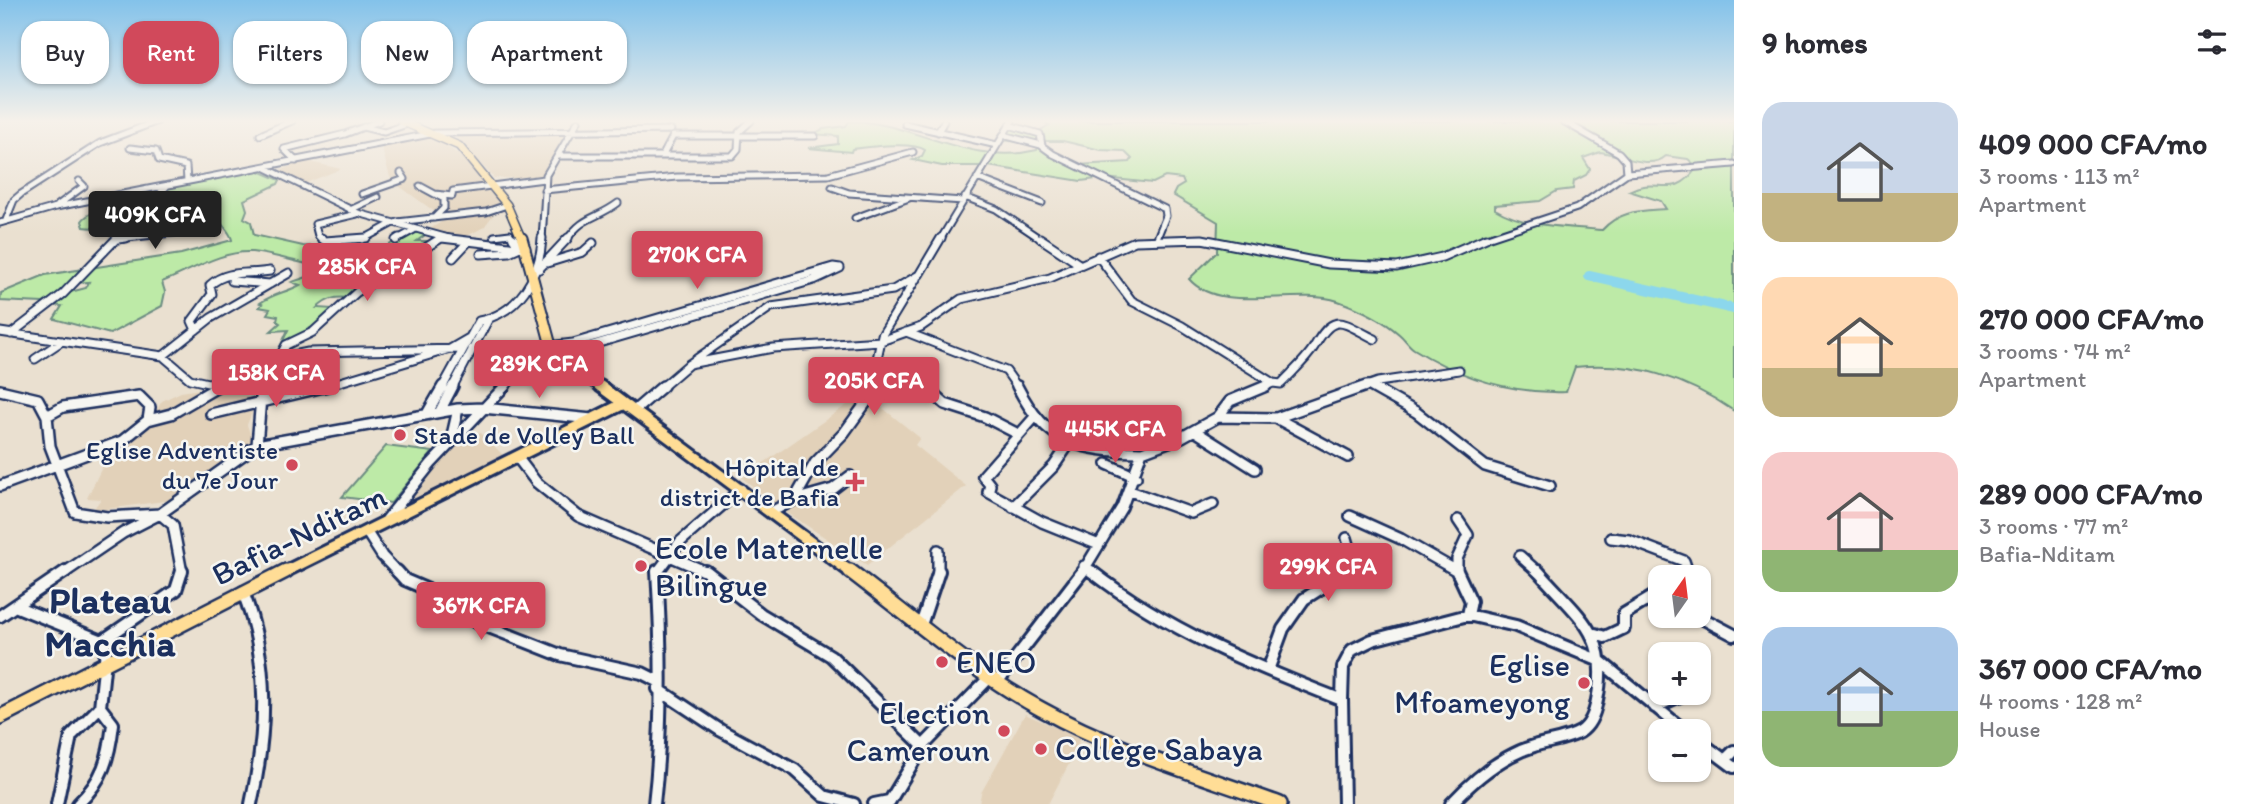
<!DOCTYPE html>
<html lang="en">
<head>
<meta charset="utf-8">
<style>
	body { margin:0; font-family:Itim,sans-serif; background:#f7f7f7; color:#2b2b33; height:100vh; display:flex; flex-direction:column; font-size:26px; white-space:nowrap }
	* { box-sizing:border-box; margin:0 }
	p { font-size:23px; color:#7c7c81 }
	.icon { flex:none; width:38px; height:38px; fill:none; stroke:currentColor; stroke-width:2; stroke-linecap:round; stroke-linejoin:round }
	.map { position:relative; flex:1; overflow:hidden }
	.panel { display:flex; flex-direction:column; background:#fff; width:525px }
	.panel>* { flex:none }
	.top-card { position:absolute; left:21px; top:21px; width:665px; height:63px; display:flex; gap:14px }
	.needle { width:46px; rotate:14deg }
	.tools { position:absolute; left:1648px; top:565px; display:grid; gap:14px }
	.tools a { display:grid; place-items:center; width:63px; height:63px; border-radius:14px; background:#fff; box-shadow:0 2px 5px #0004; font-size:35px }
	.price { position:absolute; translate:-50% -60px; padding:0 16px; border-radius:7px; background:#d1495b; color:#fff; font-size:23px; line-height:46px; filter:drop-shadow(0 2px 4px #0008) }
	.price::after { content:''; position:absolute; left:50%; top:42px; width:21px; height:16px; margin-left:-10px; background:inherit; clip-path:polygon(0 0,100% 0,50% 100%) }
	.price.active { background:#222; color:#fff }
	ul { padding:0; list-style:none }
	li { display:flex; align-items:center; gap:21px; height:175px; padding:0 28px }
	li span { display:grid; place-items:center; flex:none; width:196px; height:140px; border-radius:21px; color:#555 }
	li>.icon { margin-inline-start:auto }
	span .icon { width:84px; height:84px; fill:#fffc; stroke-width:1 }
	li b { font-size:30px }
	h2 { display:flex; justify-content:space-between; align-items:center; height:84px; padding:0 28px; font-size:30px }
	.pill { padding:0 24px; border-radius:21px; background:#fff; box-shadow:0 2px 5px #0004; font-size:24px; line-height:63px }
	.pill.active { background:#d1495b; color:#fff }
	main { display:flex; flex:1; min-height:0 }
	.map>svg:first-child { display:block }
</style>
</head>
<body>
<main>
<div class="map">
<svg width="1734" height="804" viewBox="0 0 1734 804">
	<rect width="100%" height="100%" fill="#eae0d0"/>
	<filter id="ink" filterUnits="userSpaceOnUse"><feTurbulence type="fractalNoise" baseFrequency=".0143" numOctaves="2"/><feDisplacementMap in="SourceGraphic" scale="14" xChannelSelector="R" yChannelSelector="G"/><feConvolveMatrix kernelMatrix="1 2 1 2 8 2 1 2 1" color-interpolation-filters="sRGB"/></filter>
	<g filter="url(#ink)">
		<path fill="#e2d1b9" d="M554,133l16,1 -29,44h-47l-39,-41 23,-3 47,3z
			M433,136l41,30 28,39 -60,12 -47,-34 -5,-6 -9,-31z
			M306,161l35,8 -43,17 -26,-13z
			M494,214l-10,13 -19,10 -28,-4 -7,-4 16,-10z
			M244,382l8,30 -5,13 7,20 -82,55 -80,11 9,-12 -14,-1 25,-51 19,-5 7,-16 12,-5 12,-20 19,-9z
			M864,393l56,45 -5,7 51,41 -99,79 -81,-53 -44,-34z
			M466,431l15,2 25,25 -110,52z
			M1025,714l55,24 -9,22 -23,44h-69l2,-11z"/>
		<path fill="#bdeaa7" stroke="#6c8c82" stroke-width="2" fill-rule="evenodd" d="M849,121c63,0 119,46 188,29l2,-6 -39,-4 9,-16 28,8 12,-7 -5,-3 10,-1h680v290c-48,-33 -99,-50 -159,-44l-9,25c-55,2 -105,-14 -152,-43 -6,-4 -9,-10 -15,-15 -16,-14 -41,-26 -61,-33 -43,-14 -118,14 -149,-22l28,-27 1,-30 -45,-27 3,-6 8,-5 -2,-5 -17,-2 -12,6 -49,-5 -23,3 -93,-15h-46l-29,-6 9,-4 3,-6c-13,-9 -56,-3 -73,-1l-1,3 -43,-4 30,-4v-8l-25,-2 10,-5 23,-3zM1044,141h19l38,9 23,1 8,8 -2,3 -53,3 -35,-19zM1600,152c20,2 49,19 66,4l22,3 9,8c-23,35 -39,8 -68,24l32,10 5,8c-25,2 -46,1 -64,21 -36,-4 -76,-2 -107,-21v-4l45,-4 17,-10 16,-2 1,-8 12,-6 4,-6 -7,-11z
			M245,171h14l21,9 -2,4 -34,16 3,10 -3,8 7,4 3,13 49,11 54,2 18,5 38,-22 12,4 -8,6h19l-88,57c-13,-2 -21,1 -31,10l17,1 -20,21 -31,17h-3l8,-17 -17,1 9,-8 -3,-2 1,-5 -11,-2 3,-5 -11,-2 3,-3 -2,-1c14,-10 25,-10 40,-18l-8,-3 18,-6 -3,-12c-18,-4 -37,-10 -55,-12 -30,-2 -63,20 -90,30l3,10 -3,14 -52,28 -56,-15 8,-13 -13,-1 14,-11 23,-6 3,-6 -13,1 -33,20 -43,-2 1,-8 44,-18 136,-21 51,-14c-2,-11 -15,-17 -19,-30l-15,-4 -30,-2 -1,-5h-18l-56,29 -9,-1 -2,-6c5,-9 17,-8 23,-16l-3,-7z
			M386,446l47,6 -42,51 -49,-6z"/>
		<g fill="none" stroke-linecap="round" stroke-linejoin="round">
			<path stroke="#8cd7ec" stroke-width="10" d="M1589,276l145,33"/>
			<defs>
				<path id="minor-far3" d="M1563,121l56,32 7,8 1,12
					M905,124l92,21
					M1009,125l31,9 2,12 11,8 112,55 1,7 -9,22
					M363,127l21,5 23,-8
					M938,132l6,-11
					M260,135l32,-14
					M1003,135l38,10
					M130,148l26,3 3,9 27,6 1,15
					M663,155l10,-19h142
					M559,156h173l6,-7 1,-17 12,-11
					M296,161l-12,-12 61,-15 34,-13
					M264,167l94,46 98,27
					M977,178l65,25
					M420,186l24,13v9l-10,10
					M832,187l17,6 114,8
					M544,190l133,-13 151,-2 85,-23
					M362,194l43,-15 -4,-6
					M435,194l17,2 1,-5 91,-12
					M965,197l31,12 46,31
					M58,205l26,-19 -5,-5
					M350,210l28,-13
					M855,218l54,-20
					M6,220l8,-20 7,-6 79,-51 58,-22
					M397,222l89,-10 21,-7
					M0,223l56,-16 379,-74 236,-3
					M494,236l16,-2 4,6
					M118,239l72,-8
					M115,240l53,-55
					M323,240l-5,-4 -3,-12 42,-10
					M362,240l31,-17
					M396,240l18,-10
					M438,240l3,-2
					M542,240l4,-65 32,-54
					M567,240c15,-24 30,-21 51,-37
					M940,240l72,-119
					M1175,240h31
					M1481,240l96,-32 50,-35 107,-9"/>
				<path id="minor-far2" d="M321,238l4,3 41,-3
					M442,238l84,10
					M1040,238l39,26
					M118,239l8,-1
					M396,240l3,-2
					M481,254l28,-2 11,-5 -7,-9
					M1098,256l34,45 50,25 91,57 -12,5
					M453,258l15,-16
					M547,263l36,-11 10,-9
					M539,269l29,-31
					M232,281l38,3
					M196,330l-4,-9 20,-27 -2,-9c18,-16 38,-10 60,-14
					M0,332l163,24 27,23 18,4 22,-4 49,-21 29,-6 155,-3
					M906,332l100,39 12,17
					M11,334l52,-40 54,-56
					M472,349l59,-1 42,-5 260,-76 7,1
					M163,356l48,-38 78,-45
					M279,358l7,-13 27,-13 44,-40 84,-54
					M35,359l27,-18
					M689,364l82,-57 122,-17 26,-15 22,-37
					M873,381l41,7
					M1273,383l8,1c11,-12 25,-24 33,-37 21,-37 28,-24 61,-8
					M1368,385l5,3
					M216,388l8,-5
					M262,388v-22
					M320,388l130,-39 19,-11
					M442,388l37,-67c40,-8 61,-44 63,-83
					M452,388l36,-68
					M504,388l32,-34 46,-6 232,-68 26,-12
					M661,388l28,-24 84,-16 108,-7 40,-14 40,-28 89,-21 85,-37 67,-2 127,25 68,3 45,-10 44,-19
					M871,388l11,-53 34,-56
					M1361,388l17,-6 81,-12"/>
				<path id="minor-far1" d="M908,386l27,9 10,9 40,13 33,17
					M1017,386c30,59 62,65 125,66l-20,55 -40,66
					M1370,386l46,26 69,54 65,20
					M0,390l38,9 9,17 3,30 25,66 32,5 53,-3 13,11 9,48
					M440,411l13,-25
					M634,411l29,-25
					M428,412l15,-26
					M211,414l117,-28
					M47,416l16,-9 76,-11 11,11 -2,13
					M1218,417l12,-16 36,-15
					M1034,418l-51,58 7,9 -2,7 54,30 57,23
					M1276,418l72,39
					M1195,431l60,38
					M450,444l8,-35
					M257,445l5,-59
					M1142,452l40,-15 36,-20 58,1 90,-32
					M517,457l19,25 42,34 131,57
					M1107,464l29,13
					M0,486l122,-45 26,-21 23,-6 48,-28
					M1130,491l61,22 22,-9
					M794,500l39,-11 17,-13
					M1013,507l41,-41 17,-25
					M771,512l23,-12 21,-37 29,-30 24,-33 3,-14
					M1350,516l51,23 56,32
					M387,519l44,-55 74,-78
					M366,531l16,25 16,17
					M1611,538l18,2 55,21 4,12
					M938,550v23
					M1520,556l19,17
					M1084,566l9,7
					M64,573l59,-40 37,-19 97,-69 201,-36 25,-1 109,11
					M657,573l23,-31 61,-53
					M1328,573l24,-18 -5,-17
					M1457,573v-14l11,-24 -10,-15"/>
				<path id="minor" d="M397,571l8,9 42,18 29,24 84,33 82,18 16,8
					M706,571l55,43 70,42 92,90
					M1091,571c77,60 161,94 251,129l2,104
					M1457,571l14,30 -3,14
					M1679,578l10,-2 -2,-5
					M243,592c27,70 24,140 8,212
					M15,606l87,35 4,9 -6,57 -29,29 -14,68
					M0,616l66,-45
					M1698,616l36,19
					M921,625l18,-54
					M1595,634l10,3 19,-9v-14l37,-22
					M102,641l74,-51 6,-19
					M1268,670l15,-41 21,-30 19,-12 7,-16
					M998,681l85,-110
					M658,689l62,41 75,40 29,26 30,8
					M1342,700l1,-33 9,-17 20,-10 96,-25 48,11 84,35 86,71
					M1655,707l32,-14
					M1699,741l35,26
					M1725,760l9,-9
					M78,804c25,-24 31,-46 35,-80l-13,-17
					M654,804c9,-77 8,-155 3,-233
					M874,804l15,-3
					M888,804l35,-58 67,-69
					M1451,804c23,-25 50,-48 83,-58 15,-5 32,-6 46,-14 11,-7 15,-20 17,-32 14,-66 -20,-84 -59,-129"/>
				<path id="major-far3" d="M401,121l58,25 48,59 15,35"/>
				<path id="major-far2" d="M522,238l31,115 49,35"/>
				<path id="major-far1" d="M600,386l252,187
					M282,573l341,-169"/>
				<path id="major" d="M850,571c62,47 123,101 191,138 75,42 159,66 239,95
					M0,717l286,-146"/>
			</defs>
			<use href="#minor-far3" stroke="#1b2f5e" stroke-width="9"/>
			<use href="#minor-far2" stroke="#1b2f5e" stroke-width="11"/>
			<use href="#minor-far1" stroke="#1b2f5e" stroke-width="14"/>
			<use href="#minor" stroke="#1b2f5e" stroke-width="16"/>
			<use href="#major-far3" stroke="#1b2f5e" stroke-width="10"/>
			<use href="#major-far2" stroke="#1b2f5e" stroke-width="13"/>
			<use href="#major-far1" stroke="#1b2f5e" stroke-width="16"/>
			<use href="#major" stroke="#1b2f5e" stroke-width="18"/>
			<use href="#minor-far3" stroke="#f6f6f2" stroke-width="5"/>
			<use href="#minor-far2" stroke="#f6f6f2" stroke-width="7"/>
			<use href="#minor-far1" stroke="#f6f6f2" stroke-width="9"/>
			<use href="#minor" stroke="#f6f6f2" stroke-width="10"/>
			<use href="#major-far3" stroke="#ffdd96" stroke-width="7"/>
			<use href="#major-far2" stroke="#ffdd96" stroke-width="9"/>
			<use href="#major-far1" stroke="#ffdd96" stroke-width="10"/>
			<use href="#major" stroke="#ffdd96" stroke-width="13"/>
		</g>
	</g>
	<linearGradient id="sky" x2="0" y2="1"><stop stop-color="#83c2ea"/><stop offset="0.52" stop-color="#f6f1ea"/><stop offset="1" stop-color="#f6f1ea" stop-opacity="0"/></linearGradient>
	<rect width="1734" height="233" fill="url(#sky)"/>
	<g fill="#d1495b" stroke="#f6f6f2" stroke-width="2.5">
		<circle cx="400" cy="435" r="7"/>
		<circle cx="292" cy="465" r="7"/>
		<path d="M851.5 471.5h7v7h7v7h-7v7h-7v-7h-7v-7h7z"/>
		<circle cx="641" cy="566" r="7"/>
		<circle cx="942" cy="662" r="7"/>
		<circle cx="1584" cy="683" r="7"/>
		<circle cx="1004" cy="731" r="7"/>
		<circle cx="1041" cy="749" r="7"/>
	</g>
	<g text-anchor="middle" stroke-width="5" stroke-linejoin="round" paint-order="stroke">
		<g font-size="26" fill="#1b2f5e" stroke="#f6f6f2" text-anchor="end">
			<text x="414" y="444" text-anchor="start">Stade de Volley Ball</text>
			<text x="278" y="459">Eglise Adventiste<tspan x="278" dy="30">du 7e Jour</tspan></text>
			<text x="839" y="476">Hôpital de<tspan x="839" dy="30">district de Bafia</tspan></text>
		</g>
		<g font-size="32" fill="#1b2f5e" stroke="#f6f6f2">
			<text transform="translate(299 535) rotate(-26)" y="11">Bafia-Nditam</text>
		</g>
		<g font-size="32" fill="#1b2f5e" stroke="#f6f6f2" text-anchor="start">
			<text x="655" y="559">Ecole Maternelle<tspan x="655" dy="37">Bilingue</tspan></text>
			<text x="956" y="673">ENEO</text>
			<text x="1570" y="676" text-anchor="end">Eglise<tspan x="1570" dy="37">Mfoameyong</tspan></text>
			<text x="990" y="724" text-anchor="end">Election<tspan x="990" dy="37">Cameroun</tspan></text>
			<text x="1055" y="760">Collège Sabaya</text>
		</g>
		<g font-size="37" font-weight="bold" fill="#1b2f5e" stroke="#f6f6f2">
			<text x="110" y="613">Plateau<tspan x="110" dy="43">Macchia</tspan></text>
		</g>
	</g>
</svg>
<div class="tools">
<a><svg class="needle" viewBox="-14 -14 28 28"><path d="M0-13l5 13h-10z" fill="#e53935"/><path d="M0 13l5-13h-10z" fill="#7c7c81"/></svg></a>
<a>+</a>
<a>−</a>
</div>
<b class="price active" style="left:155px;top:251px">409K CFA</b>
<b class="price" style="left:697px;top:291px">270K CFA</b>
<b class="price" style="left:367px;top:303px">285K CFA</b>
<b class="price" style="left:539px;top:400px">289K CFA</b>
<b class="price" style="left:276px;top:409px">158K CFA</b>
<b class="price" style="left:874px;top:417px">205K CFA</b>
<b class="price" style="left:1115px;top:465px">445K CFA</b>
<b class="price" style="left:1328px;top:603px">299K CFA</b>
<b class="price" style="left:481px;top:642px">367K CFA</b>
<div class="top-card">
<a class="pill">Buy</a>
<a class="pill active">Rent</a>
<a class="pill">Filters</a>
<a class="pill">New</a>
<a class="pill">Apartment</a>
</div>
</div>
<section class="panel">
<h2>9 homes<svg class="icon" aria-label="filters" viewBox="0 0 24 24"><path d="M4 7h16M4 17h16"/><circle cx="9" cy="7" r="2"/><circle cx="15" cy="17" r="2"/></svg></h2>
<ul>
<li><span style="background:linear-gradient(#c9d6e8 65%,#c2b280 0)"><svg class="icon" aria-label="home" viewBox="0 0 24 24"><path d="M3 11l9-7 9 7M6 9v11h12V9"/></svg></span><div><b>409 000 CFA/mo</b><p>3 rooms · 113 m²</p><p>Apartment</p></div></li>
<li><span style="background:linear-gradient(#ffd9b3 65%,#c2b280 0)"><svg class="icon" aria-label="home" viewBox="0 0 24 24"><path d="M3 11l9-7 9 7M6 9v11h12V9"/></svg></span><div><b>270 000 CFA/mo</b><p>3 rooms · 74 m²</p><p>Apartment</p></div></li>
<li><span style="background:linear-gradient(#f6c9c9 70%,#8fb573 0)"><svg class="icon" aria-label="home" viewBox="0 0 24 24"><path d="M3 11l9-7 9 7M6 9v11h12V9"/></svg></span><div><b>289 000 CFA/mo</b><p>3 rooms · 77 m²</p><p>Bafia-Nditam</p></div></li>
<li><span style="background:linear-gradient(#a9c7e8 60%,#8fb573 0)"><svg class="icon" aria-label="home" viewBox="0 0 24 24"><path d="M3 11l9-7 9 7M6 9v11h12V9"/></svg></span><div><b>367 000 CFA/mo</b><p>4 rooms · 128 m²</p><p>House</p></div></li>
</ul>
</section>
</main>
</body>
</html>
